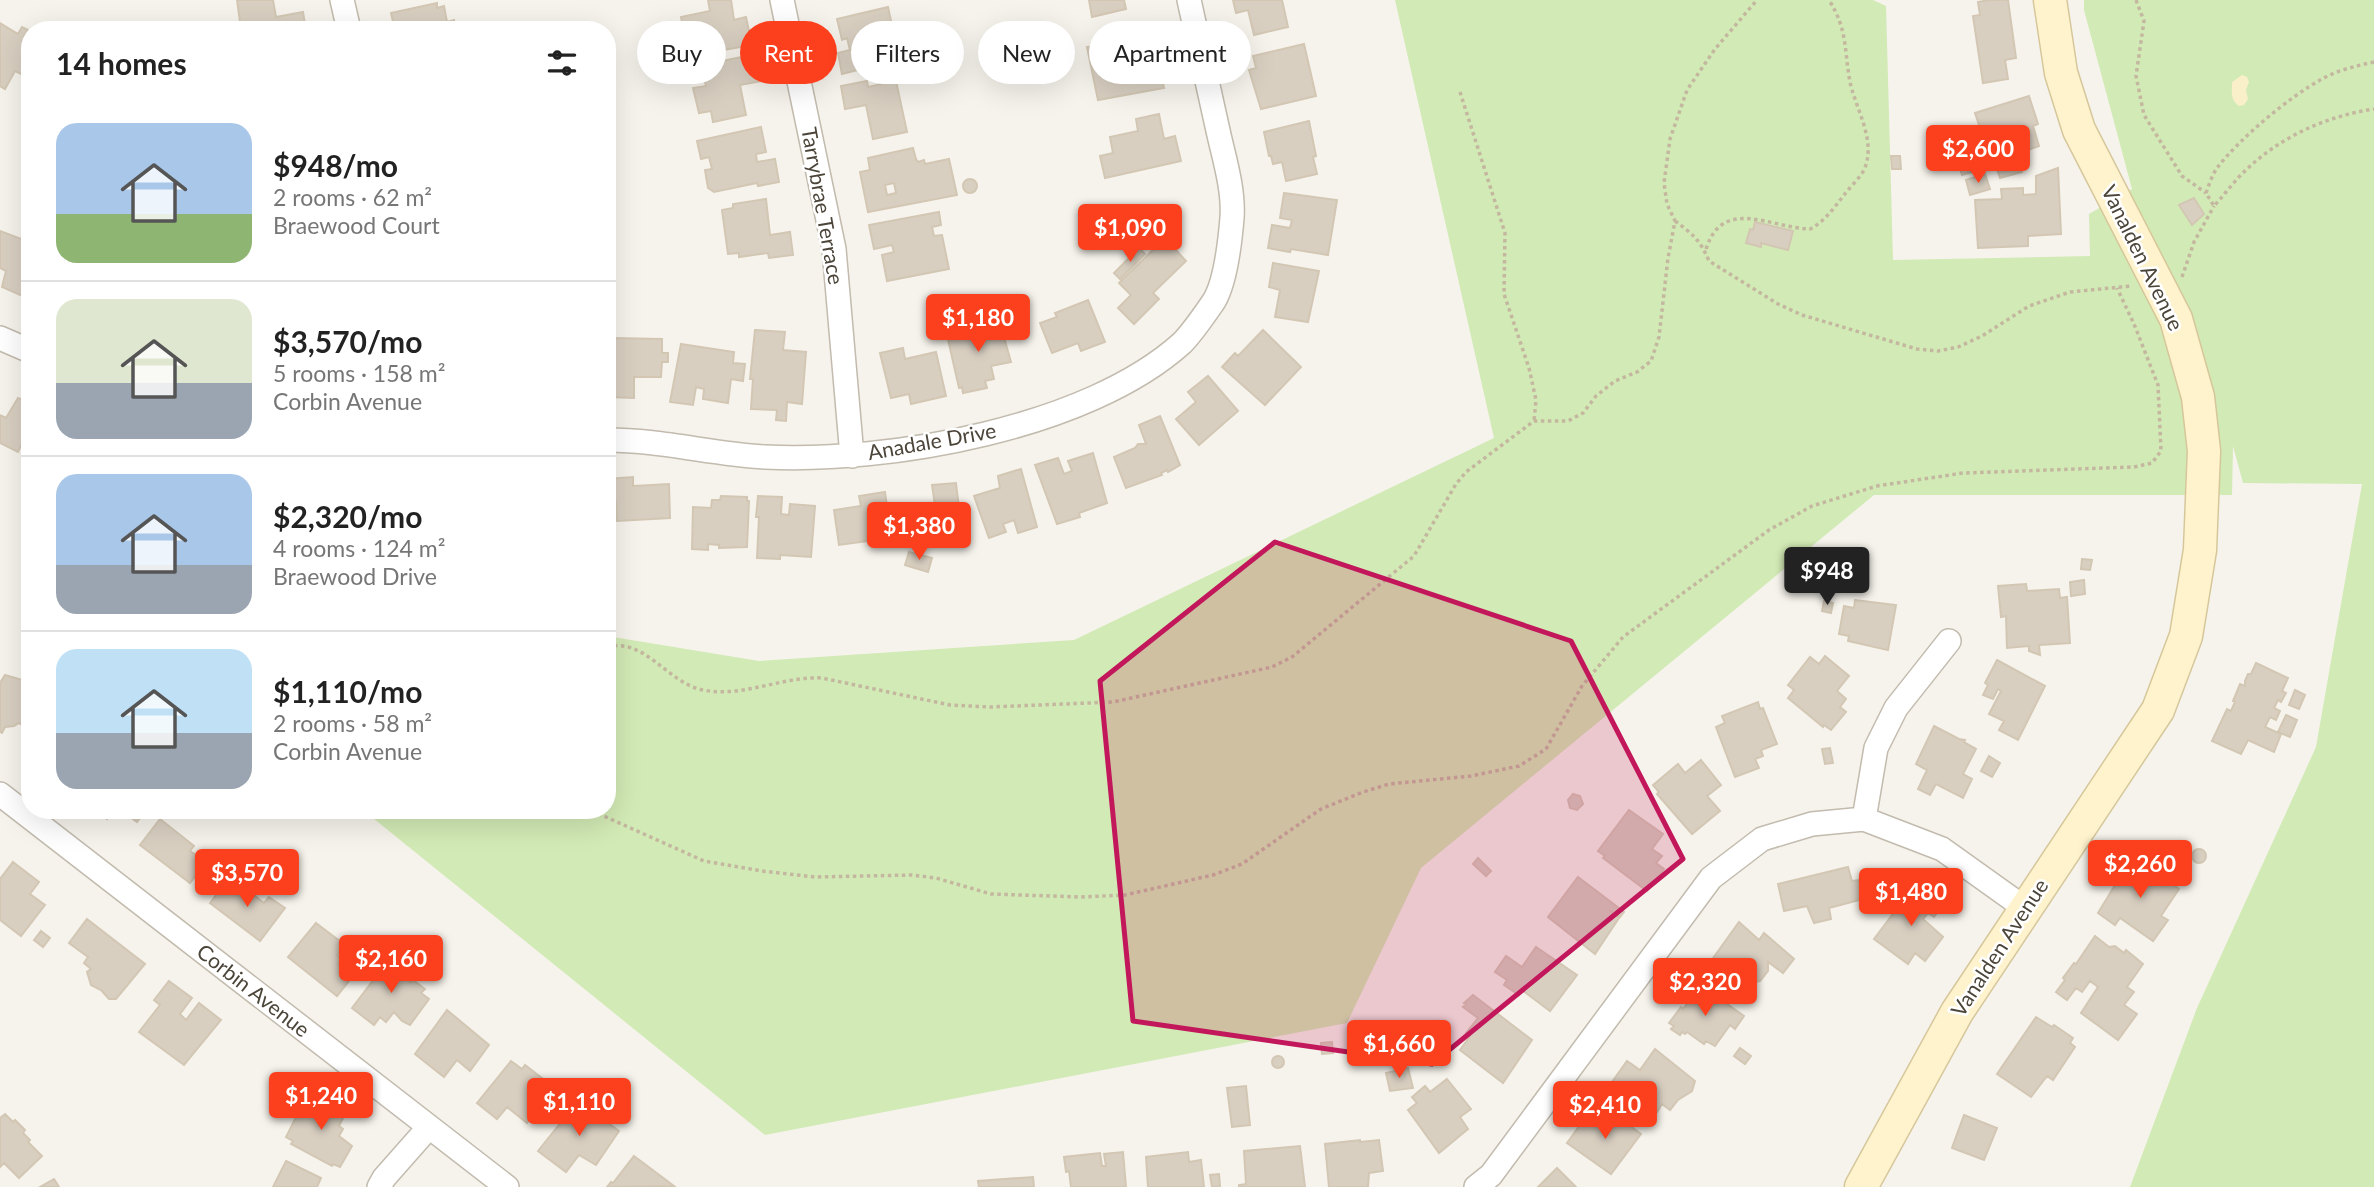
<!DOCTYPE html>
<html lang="en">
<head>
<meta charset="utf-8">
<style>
	body { margin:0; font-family:Lato,sans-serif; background:#f6f6f6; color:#222; height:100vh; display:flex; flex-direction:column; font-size:26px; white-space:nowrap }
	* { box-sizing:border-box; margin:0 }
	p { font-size:23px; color:#767676 }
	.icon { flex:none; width:38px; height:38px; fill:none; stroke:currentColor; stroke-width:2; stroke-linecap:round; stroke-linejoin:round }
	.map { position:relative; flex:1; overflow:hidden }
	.panel { position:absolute; left:21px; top:21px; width:595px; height:798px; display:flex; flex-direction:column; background:#fff; border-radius:28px; box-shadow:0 7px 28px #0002 }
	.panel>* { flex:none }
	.guide { position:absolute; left:637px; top:21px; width:665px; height:63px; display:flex; gap:14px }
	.price { position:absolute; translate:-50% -60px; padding:0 16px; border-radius:7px; background:#fc3f1d; color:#fff; font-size:23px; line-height:46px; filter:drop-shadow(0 2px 4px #0008) }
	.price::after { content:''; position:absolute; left:50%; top:42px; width:21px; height:16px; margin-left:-10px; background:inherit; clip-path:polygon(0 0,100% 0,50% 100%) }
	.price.on { background:#222; color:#fff }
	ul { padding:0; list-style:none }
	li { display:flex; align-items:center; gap:21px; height:175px; padding:0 35px }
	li+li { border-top:2px solid #e0e0e0 }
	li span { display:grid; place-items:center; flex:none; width:196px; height:140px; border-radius:21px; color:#555 }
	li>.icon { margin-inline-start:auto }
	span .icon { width:84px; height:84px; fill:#fffc; stroke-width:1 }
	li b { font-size:30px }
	h2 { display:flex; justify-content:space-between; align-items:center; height:84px; padding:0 35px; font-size:30px }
	.pill { padding:0 24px; border-radius:32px; background:#fff; box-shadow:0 7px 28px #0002; font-size:24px; line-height:63px }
	.pill.on { background:#fc3f1d; color:#fff }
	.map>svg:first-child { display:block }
</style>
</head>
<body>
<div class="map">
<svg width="2374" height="1187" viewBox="0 0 2374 1187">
	<rect width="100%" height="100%" fill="#f6f3ec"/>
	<path fill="#d2eab5" d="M1395,0h478l13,6 7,254 197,-4 -1,-42 43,-25 -48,-179v-10h290v1187h-244l67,-179 119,-261 46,-263 -119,-1 -10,-37 -1,49h-358l-453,373 -74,155 -582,112 -402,-325h244v-174l152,25 315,-21 420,-202z"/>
	<path fill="#f9efc9" d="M2242,75l5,2 2,5 -3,8 2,9 -4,6 -5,1c-9,-6 -7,-15 -7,-24z"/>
	<path fill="#d8cfc1" stroke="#d3c7b4" stroke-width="2" fill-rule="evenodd" d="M237,0h36l3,17 27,-5 3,18h-67l2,-1z
		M708,0h23l3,20 12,-3 6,28 -79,14 -5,-23 16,-3 -3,-16 29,-6z
		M1089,0h35l2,9 -34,8z
		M1233,0h49l6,27 -34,8 -6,-25 -12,3z
		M1989,0h19l8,58 -11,2 3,19 -25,4 -10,-67 7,-1 -2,-13z
		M437,3v5l7,-2 3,16 7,-2 2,10h-61l-4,-17z
		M888,7l12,56 -11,2v-3l-47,12 -4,-21 12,-3 -3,-12 -5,2 -5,-21z
		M0,23l18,11 4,-7 6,3 -4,7 6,3v27l-5,9 -10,-5 -10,18 -5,-3z
		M1145,32l6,26 -12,3 2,7 18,-4 5,24 -66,12 -11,-53 6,-1 -1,-3z
		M1304,44l12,52 -55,13 -12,-39 7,-2 -3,-12z
		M756,54l6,27 -22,4 6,30 -33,7 -2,-11 -12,2 -6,-25 13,-2 -4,-16 21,-4 -1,-5z
		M867,81l1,6 28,-6 11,51 -34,7 -7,-34 -21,4 -4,-23z
		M2029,96l9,28 -5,2 6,20 -23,8 6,18 -22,6 -6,-18 -3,1 -16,-48z
		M1159,114l5,25 11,-3 6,25 -76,17 -5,-22 13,-3 -3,-16 28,-6 -2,-12z
		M1309,121l7,35 -3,1 4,17 -31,7 -4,-19 -9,2 -2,-8h-2l-5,-24z
		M761,127l5,25 -10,2 1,8 18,-3 4,23 -21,4 -1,-3 -43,9 -6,-4 -3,-18 7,-1 -3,-12 -8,2 -4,-18z
		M913,148l3,11 2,3 6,-2 1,4 24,-5 8,36 -89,17 -8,-40 10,-2 -2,-12zM894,183l2,10 -9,2 -2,-10z
		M1891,156h9l1,13h-9z
		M1968,156l4,16 -10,3 -5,-16z
		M2058,168l3,66 -33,2v10l-50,2 -3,-48 27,-1 -1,-10 22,-1v7l13,-1v-18z
		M1985,174l5,15 -20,6 -4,-15z
		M963 186a7 7 0 1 1 14 0a7 7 0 1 1-14 0Z
		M1284,193l53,7 -9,55 -37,-6 -1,3 -22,-4 4,-23 18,3 2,-8 -12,-2z
		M2194,198l10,16 -12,11 -13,-20z
		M766,199l4,36 20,-3 3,23 -24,3 -1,-5 -29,4v-4l-11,1 -6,-44 11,-2v-4z
		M939,212l2,13 -9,2 2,9 8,-1 7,34 -62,12 -5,-26 12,-3 -2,-7 -18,4 -5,-24z
		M1755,222l38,9 -5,19 -27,-7v4l-15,-4 4,-14 3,1z
		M0,231l24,9 -1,3 7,3v45l-3,7 -25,-11 4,-16 -6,-3z
		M1165,238l21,23 -33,32 6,6 -25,25 -16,-16 13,-13 -12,-12z
		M1139,248l6,6 -25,25 -6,-6z
		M1273,263l46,8 -11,51 -33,-5 5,-27 -11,-3z
		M1088,300l17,42 -24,9 -3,-8 -26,10 -12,-30 17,-6 -2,-4z
		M998,316l13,46 -20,4 3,13 -9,2 2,7 -24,5 -1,-6 -3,1 -12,-53 29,-6 -2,-7z
		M755,330l30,2 -2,18 23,2 -4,52 -15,-2 -1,19 -10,-1 1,-10 -26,-1 2,-30h-3z
		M1263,330l38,37 -36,38 -43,-38 13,-14 3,3z
		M612,338l50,1v14h6v9h-6l-1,15h-27v21l-27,-1v-25l4,1z
		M681,344l53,8 -1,11 12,1 -2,17 -12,-2 -3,24 -25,-4 1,-10 -8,-2 -3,18 -23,-3z
		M903,348l2,11 31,-7 10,44 -35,8 -2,-10 -18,4 -11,-45z
		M1208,376l30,35 -39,34 -23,-26 20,-17 -8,-10z
		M18,398l12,5v24l-12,25 -18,-9v-28l6,3z
		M1160,416l20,49 -12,7 -1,-2 -6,3 1,2 -36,13 -12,-31 21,-9 3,-4h8l-7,-19z
		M1093,453l14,50 -28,10 1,4 -23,7 -22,-59 23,-7 6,16 8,-3 -4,-10z
		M1021,469l16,58 -19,6 -4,-13 -11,4 3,8 -17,6 -15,-42 26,-8 -2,-12z
		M633,477v9l36,-2 1,34 -53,3 -1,-20 -9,1v-23z
		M956,483l3,25h-6l3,29 -52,6 -4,-34 35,-4 -3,-20z
		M885,492l6,46 -52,7 -5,-35 27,-4 -2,-10z
		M721,496l26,1v4h2l-2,46 -28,1v-3l-11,-1v6l-16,-1 1,-42 18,1 1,-8h8z
		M758,496l24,1 -1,17 8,1 1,-11 25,2 -4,51 -31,-2v4l-23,-1 2,-41h-3z
		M909,552l23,6 -4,14 -23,-7z
		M2082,559l10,1 -2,10 -9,-1z
		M2084,580l1,14 -14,2 -1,-14z
		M2026,584l1,7 32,-2 1,9 7,-1 3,46 -31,2 1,10 -11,-4v-5l-22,2 -1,-32 -5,1 -3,-31z
		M1855,600l41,5 -8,45 -40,-9 1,-5 -10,-2 5,-28 10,2z
		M1824,601l9,2 -2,10 -9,-2z
		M1825,656l24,20 -12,15 9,8 -6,8 6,5 -15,18 -7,-5 -1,2 -35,-29 6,-8 -6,-5 22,-28 9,7z
		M1997,660l48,26 -27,54 -19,-10 5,-9 -15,-7 12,-23 -3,-2 -5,10 -10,-4 5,-10 -3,-2z
		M2256,663l32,15 -6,13 4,2 -5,9 -3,-2 -4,8 6,3 -4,9 -6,-3 -5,10 16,7 -7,18 -26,-12 -7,14 -29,-13 15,-32 4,2 4,-9 -2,-1 7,-17 5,2v-5l3,-7h3z
		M5,675l17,5 8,7v42l-11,-6 -5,3 -9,1 -3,6 -2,-1v-49z
		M2295,690l10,5 -6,14 -10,-4z
		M1758,702l2,7 3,-1 14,36 -16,6 2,6 -8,3 4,9 -24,9 -19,-50 9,-4 -3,-7z
		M2286,715l11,5 -7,17 -12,-5z
		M1934,726l25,13 6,1 -1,2 12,7 -13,25 9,5 -9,19 -27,-14 -6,11 -12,-6 9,-19 -11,-6z
		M1830,748l3,15 -8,1 -3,-15z
		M1989,756l11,7 -8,14 -11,-6z
		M1701,760l20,25 -14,11 13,15 -28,23 -35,-40 2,-2 -6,-7 25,-21 7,9z
		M1573,794l7,2 3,8 -6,6 -7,-2 -2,-8z
		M95,810h18l-6,9z
		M114,810h32l-9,12 -12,-9 -3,3z
		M1629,810l34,24 -11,15 10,7 -6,7 8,6 -17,22 -44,-33 2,-2 -7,-5z
		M160,819l34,27 -4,5 16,11 -16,21 -50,-38z
		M2192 856a7 7 0 1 1 14 0a7 7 0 1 1-14 0Z
		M1478,858l13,13 -5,5 -13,-12z
		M2138,859l41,30 -18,27 7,4 -15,21 -33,-23 -5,7 -17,-12 25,-41 4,3z
		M13,862l26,20 -9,12 15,11 -24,31 -21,-16v-41z
		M1848,867l4,14 7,-1 4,19 -34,9 2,11 -17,4 -7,-17 -23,5 -6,-27z
		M230,877l34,26 5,-6 16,11 -25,33 -50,-38z
		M1578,877l46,35 -4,5 -11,-7 10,8 -24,36 -47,-37z
		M1914,886l28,20 -8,11 -6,-4 -5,6 20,18 -18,24 -10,-8 -7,11 -34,-25z
		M87,919l58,45 -29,35h-7l-8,-9 -10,-5 -4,-13 4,-3 -7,-6 4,-6 -19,-14z
		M1739,922l20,18 5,-7 30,26 -11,14 -15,-11v9l-8,10 -6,1 -3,4 -22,-17 -2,3 -16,-11z
		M316,923l29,22 -8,10 5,4 -4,5 15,12 -16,20 -49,-39z
		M41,931l9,7 -7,9 -9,-7z
		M2095,936l14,11 6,-1 9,7 2,-3 17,14 -16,23 7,5 -10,13 13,9 -19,26 -37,-27 17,-26 -8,-6 -8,11 -6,-4 -9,12 -11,-8 9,-12 -2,-2 11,-15 2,1z
		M1536,947l41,28 -27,36 -28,-21 -3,5 -15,-10 3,-5 -12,-8 11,-16 16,11z
		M390,956l16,12 -5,7 10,8 2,-3 12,9 -4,4 8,6 -19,26 -8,-4 -8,-9 -8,10 -6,-5 -6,8 -22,-17 22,-29 -4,-3z
		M169,981l23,17 -12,16 6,6 13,-17 22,17 -37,45 -45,-33 21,-27 -6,-5z
		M1695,985l22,18 3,-4 24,17 -9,13 -5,-4 -15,21 -9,-5 -2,3 -17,-12 -2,2 -3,-2 -2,3 -9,-6 3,-3 -5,-3 12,-16 2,2 6,-8 -3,-2z
		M1473,995l59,45 -29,43 -43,-33 10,-14 -4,-3 12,-15 -15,-11 3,-3 -2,-1z
		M447,1010l42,35 -19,26 -13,-11 -13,17 -29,-23z
		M2036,1017l16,10 2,-2 19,13 -3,5 5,4 -22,33 -6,-4 -16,21 -34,-23z
		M1332,1042l1,11 -11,1 -1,-11z
		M1740,1048l11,8 -6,8 -11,-8z
		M1655,1049l40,32 -3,10 -14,9 -8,10 -8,-6 -5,8 -45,-30 15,-21 13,9z
		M1272 1062a6 6 0 1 1 12 0a6 6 0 1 1-12 0Z
		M511,1061l11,8 3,-4 27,21 -3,4 2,2 -24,31 -20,-16 -10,12 -20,-16z
		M1408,1068l5,20 -23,3 -4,-18z
		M1447,1079l24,30 -11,8 8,12 -29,24 -31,-43 9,-7 -5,-6 13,-11 5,6z
		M1246,1086l4,39 -18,2 -5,-39z
		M319,1095l28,15 -8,16 4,3 -4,7 13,10 -12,21 -7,-3 -1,2 -41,-22 2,-3 -7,-4 14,-28 4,2 5,-9 5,2z
		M578,1101l41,30 -23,34 -17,-10 -13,17 -28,-21z
		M1610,1111l31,23 -30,40 -44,-31 19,-26 13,9z
		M5,1114l8,8 2,-2 10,10 -2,3 7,7 -2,2 14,14 -23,22 -15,-15 -4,4v-49z
		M1964,1115l33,13 -13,32 -32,-12z
		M1360,1140v2l19,-2 4,31 -14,2 -1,14h-39l-4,-43z
		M1300,1146l5,41h-66v-2l7,-1 -2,-33z
		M1123,1152l3,35h-55l-2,-16 -3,1 -2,-15 36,-4 2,13h4l-2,-12z
		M1188,1152l1,10 12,-2 3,27h-56l-2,-30z
		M634,1156l40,30 -67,1 4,-5 2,1z
		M286,1161l35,17 -4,9h-44z
		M1557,1168l19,19h-38z
		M1219,1174l1,12 -8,1 -2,-12z
		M1033,1177l1,10h-55l-1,-6z
		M54,1179l5,8h-19z"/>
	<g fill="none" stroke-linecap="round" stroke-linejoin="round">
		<defs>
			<path id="street" d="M342,0l7,30
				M782,0l52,249 18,207
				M0,338l30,13
				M607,440c54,0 105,14 158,17 124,6 323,-29 417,-114 11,-11 23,-29 32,-42 12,-20 16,-59 18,-83 2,-27 -7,-57 -13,-83 -10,-45 -20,-90 -30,-135
				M0,794l507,393
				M1864,819l12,-71 20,-40 53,-67
				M379,1187l5,-9 45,-51
				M1476,1187l15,-12 220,-297 51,-39 50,-15 52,-5 78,30 84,60"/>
			<path id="secondary" d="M1861,1187l96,-175 201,-302 28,-74 14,-86 4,-99 -6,-54 -22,-78 -97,-189 -18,-57 -11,-73"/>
		</defs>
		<use href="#street" stroke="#c2bbae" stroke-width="26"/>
		<use href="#secondary" stroke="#d6c79b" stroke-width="35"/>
		<path stroke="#c4b79f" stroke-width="3.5" stroke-dasharray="3.5 3.5" stroke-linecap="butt" d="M2136,0l8,21 -8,55 8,39 38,61 24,17
			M2374,62c-18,4 -36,8 -52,17 -33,18 -82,59 -105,89 -5,7 -8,17 -11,25l8,13c11,-12 21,-26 33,-37 35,-33 80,-53 127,-60
			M1460,92l45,141 -1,61 25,74 7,32 -2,21
			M1675,221c19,14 25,19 34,40l69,43 24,11 115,34 21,2 20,-4 24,-11 47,-30 41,-14 61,-6
			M1706,249c17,-53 65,-21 104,-20 14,-7 24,-21 34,-34 6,-8 15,-16 20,-25 13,-29 -8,-60 -14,-88 -6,-32 -2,-52 -21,-82
			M2182,277l12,-35 20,-36
			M607,647c38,-10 60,36 96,43 40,8 79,-14 119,-12l128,27 40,2 123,-5 159,-35 20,-10 122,-101 42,-72 10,-12 68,-51h34l15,-8 13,-17 19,-15 22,-9 14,-11 8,-24 9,-79 7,-37 -8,-17 -3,-21 6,-44 17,-49 28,-41 42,-49
			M466,810l3,2 108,-1 20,2 107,48 58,10 53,6 97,-2 24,3 55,16 90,3 44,-2 88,-20 29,-11 79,-55 42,-17 26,-8 82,-8 48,-10 27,-17 36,-63 41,-49 146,-107 43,-24 65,-20 86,-13 171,-6 18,-4 9,-12 -3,-66 -24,-61 -17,-36"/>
		<use href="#street" stroke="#fff" stroke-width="23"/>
		<use href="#secondary" stroke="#fff3cd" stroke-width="32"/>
	</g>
	<path fill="#c2185b" fill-opacity="0.2" stroke="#c2185b" stroke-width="5" stroke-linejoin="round" d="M1275,542l296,99 112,218 -251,205 -299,-43 -33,-340z"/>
	<g text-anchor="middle" stroke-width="5" stroke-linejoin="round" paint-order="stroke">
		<g font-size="21" fill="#4b4439" stroke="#fff">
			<text transform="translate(822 206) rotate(80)" y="7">Tarrybrae Terrace</text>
			<text transform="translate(2142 258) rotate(64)" y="7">Vanalden Avenue</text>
			<text transform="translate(932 442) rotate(-10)" y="7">Anadale Drive</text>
			<text transform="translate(2000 948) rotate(-57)" y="7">Vanalden Avenue</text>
			<text transform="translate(253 991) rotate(38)" y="7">Corbin Avenue</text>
		</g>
	</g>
</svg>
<b class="price" style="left:1978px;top:185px">$2,600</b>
<b class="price" style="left:1130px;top:264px">$1,090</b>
<b class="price" style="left:978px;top:354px">$1,180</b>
<b class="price" style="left:919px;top:562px">$1,380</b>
<b class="price on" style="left:1827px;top:607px">$948</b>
<b class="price" style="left:2140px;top:900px">$2,260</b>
<b class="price" style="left:247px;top:909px">$3,570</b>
<b class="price" style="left:1911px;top:928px">$1,480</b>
<b class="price" style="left:391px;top:995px">$2,160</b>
<b class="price" style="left:1705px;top:1018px">$2,320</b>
<b class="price" style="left:1399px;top:1080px">$1,660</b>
<b class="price" style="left:321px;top:1132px">$1,240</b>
<b class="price" style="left:579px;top:1138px">$1,110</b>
<b class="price" style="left:1605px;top:1141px">$2,410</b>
<div class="guide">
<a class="pill">Buy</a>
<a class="pill on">Rent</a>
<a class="pill">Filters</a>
<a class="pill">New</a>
<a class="pill">Apartment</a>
</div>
<section class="panel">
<h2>14 homes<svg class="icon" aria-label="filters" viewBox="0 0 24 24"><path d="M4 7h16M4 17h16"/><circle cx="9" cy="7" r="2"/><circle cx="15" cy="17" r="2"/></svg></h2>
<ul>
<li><span style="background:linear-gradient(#a9c7e8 65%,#8fb573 0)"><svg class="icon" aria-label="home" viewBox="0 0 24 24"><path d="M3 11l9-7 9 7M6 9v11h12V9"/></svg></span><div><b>$948/mo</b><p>2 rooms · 62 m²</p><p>Braewood Court</p></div></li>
<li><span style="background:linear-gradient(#dfe7d0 60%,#9aa5b1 0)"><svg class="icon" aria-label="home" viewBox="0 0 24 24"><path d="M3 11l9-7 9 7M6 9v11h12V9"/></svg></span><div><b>$3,570/mo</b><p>5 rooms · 158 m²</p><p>Corbin Avenue</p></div></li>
<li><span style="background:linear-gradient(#a9c7e8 65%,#9aa5b1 0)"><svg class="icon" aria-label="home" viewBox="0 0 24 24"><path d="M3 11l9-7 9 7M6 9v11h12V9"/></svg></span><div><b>$2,320/mo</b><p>4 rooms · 124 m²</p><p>Braewood Drive</p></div></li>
<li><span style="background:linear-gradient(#bfe0f5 60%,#9aa5b1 0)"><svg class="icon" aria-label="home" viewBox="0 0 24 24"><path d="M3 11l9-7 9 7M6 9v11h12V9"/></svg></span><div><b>$1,110/mo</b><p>2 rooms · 58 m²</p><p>Corbin Avenue</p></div></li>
</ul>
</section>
</div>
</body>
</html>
